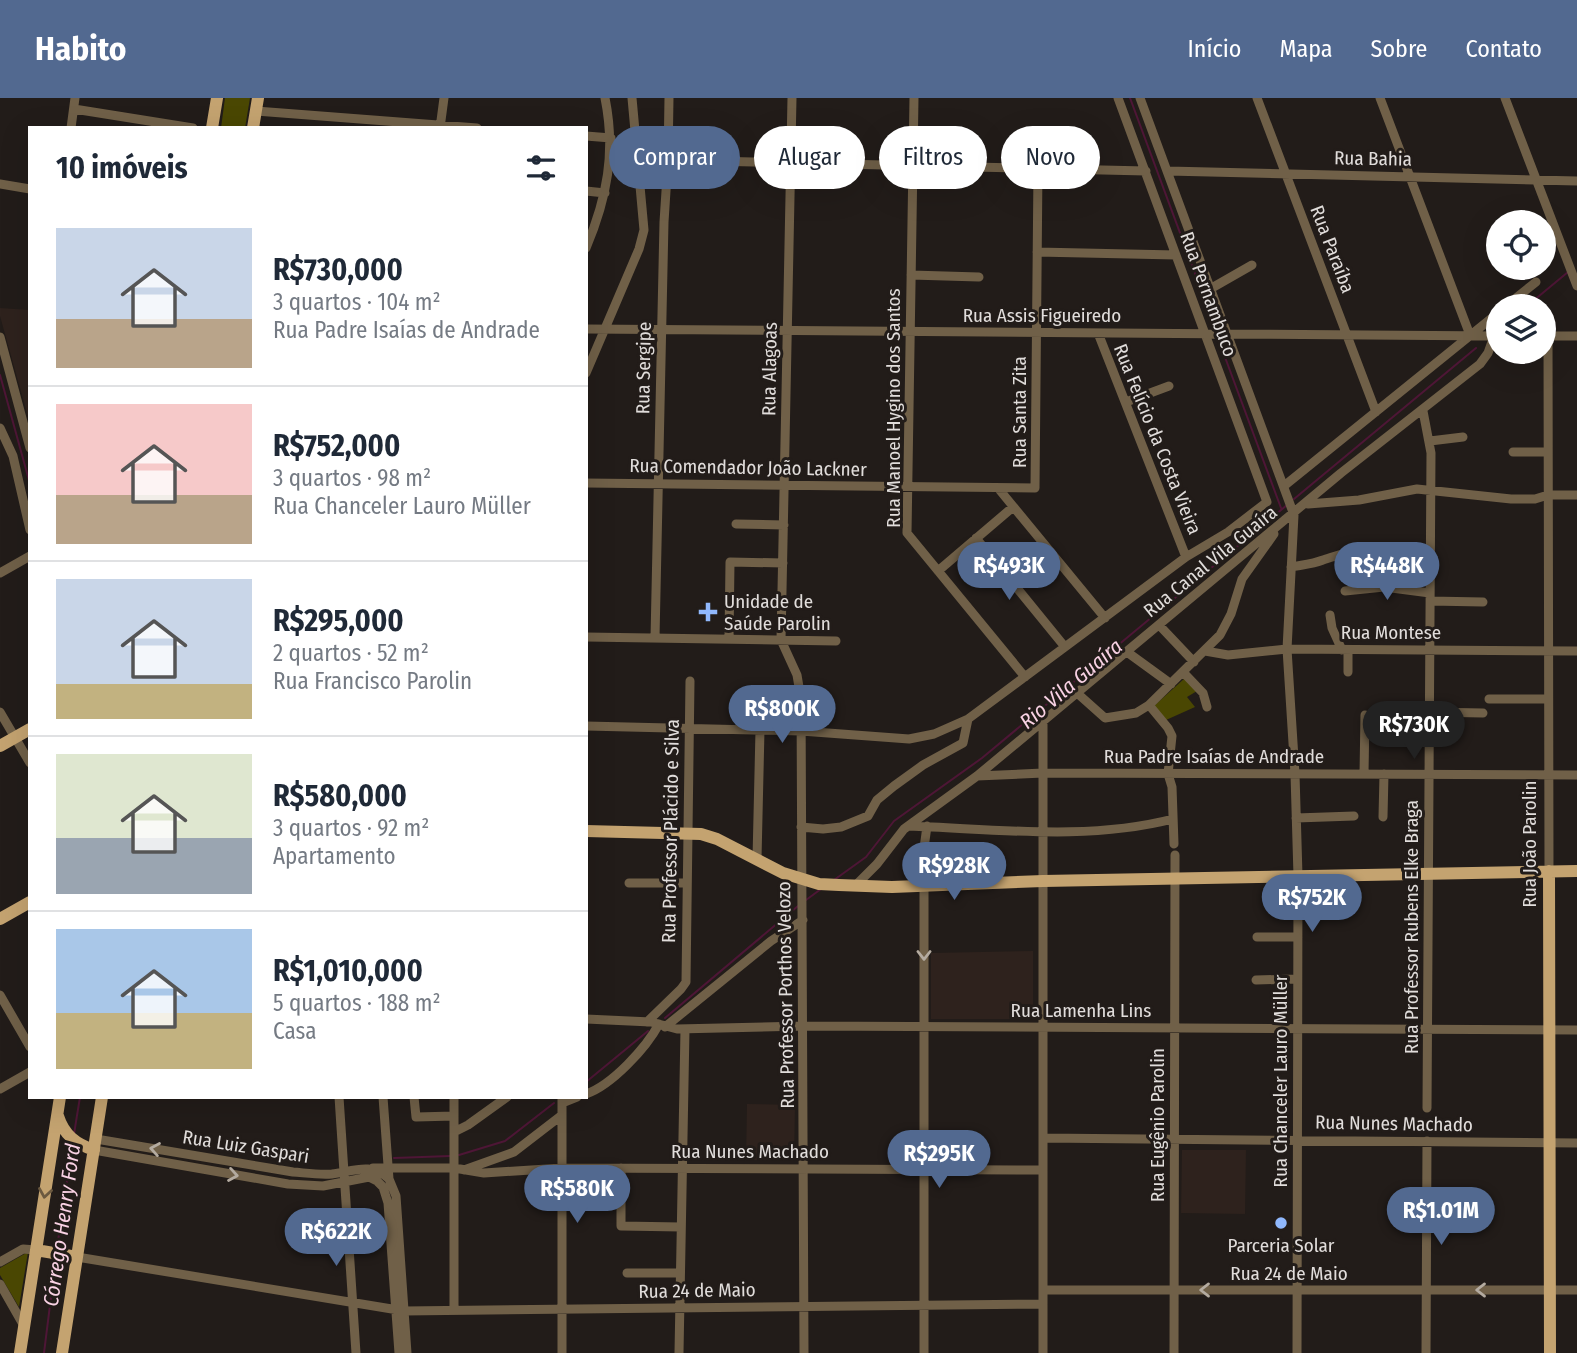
<!DOCTYPE html>
<html lang="pt">
<head>
<meta charset="utf-8">
<style>
	body { margin:0; font-family:"Fira Sans Condensed",sans-serif; background:#f2f2f3; color:#1f2937; height:100vh; display:flex; flex-direction:column; font-size:26px; white-space:nowrap }
	* { box-sizing:border-box; margin:0 }
	p { font-size:23px; color:#747a83 }
	.icon { flex:none; width:38px; height:38px; fill:none; stroke:currentColor; stroke-width:2; stroke-linecap:round; stroke-linejoin:round }
	.map { position:relative; flex:1; overflow:hidden }
	.drawer { position:absolute; left:28px; top:28px; width:560px; height:973px; display:flex; flex-direction:column; background:#fff; border-radius:0px; box-shadow:0 7px 28px #0002 }
	.drawer>* { flex:none }
	.hud { position:absolute; left:609px; top:28px; width:665px; height:63px; display:flex; gap:14px }
	.fabs { position:absolute; left:1486px; top:112px; display:grid; gap:14px }
	.fabs a { display:grid; place-items:center; width:70px; height:70px; border-radius:50%; background:#fff; box-shadow:0 7px 28px #0002; font-size:35px }
	.price { position:absolute; translate:-50% -60px; padding:0 16px; border-radius:24px; background:#526990; color:#fff; font-size:23px; line-height:46px; filter:drop-shadow(0 2px 4px #0008) }
	.price::after { content:''; position:absolute; left:50%; top:42px; width:21px; height:16px; margin-left:-10px; background:inherit; clip-path:polygon(0 0,100% 0,50% 100%) }
	.price.current { background:#222; color:#fff }
	ul { padding:0; list-style:none }
	li { display:flex; align-items:center; gap:21px; height:175px; padding:0 28px }
	li+li { border-top:2px solid #e0e1e3 }
	li span { display:grid; place-items:center; flex:none; width:196px; height:140px; border-radius:0px; color:#555 }
	li>.icon { margin-inline-start:auto }
	span .icon { width:84px; height:84px; fill:#fffc; stroke-width:1 }
	li b { font-size:30px }
	h2 { display:flex; justify-content:space-between; align-items:center; height:84px; padding:0 28px; font-size:30px }
	.pill { padding:0 24px; border-radius:32px; background:#fff; box-shadow:0 7px 28px #0002; font-size:24px; line-height:63px }
	.pill.current { background:#526990; color:#fff }
	header { display:flex; align-items:center; gap:42px; box-sizing:border-box; height:98px; padding:0 35px; background:#526990; color:#fff }
	header strong { font-size:33px }
	nav { display:flex; gap:38px; margin-inline-start:auto; font-size:24px }
	.map>svg:first-child { display:block }
</style>
</head>
<body>
<header>
<strong>Habito</strong>
<nav><a>Início</a><a>Mapa</a><a>Sobre</a><a>Contato</a></nav>
</header>
<div class="map">
<svg width="1577" height="1255" viewBox="0 0 1577 1255">
	<rect width="100%" height="100%" fill="#221c19"/>
	<path fill="#2e221d" d="M0,210l30,2v114l-30,-108z
		M1033,853v68h-102v-66z
		M747,1006l48,1 -1,55h-48z
		M1182,1052h64l-1,64 -64,-1z"/>
	<path fill="#4a4702" d="M225,0h25l-5,30h-24z
		M1185,580l12,13 -10,6 8,10 -29,13 -12,-14z
		M28,1154l-9,55 -19,-32v-7z"/>
	<g fill="none" stroke-linecap="round" stroke-linejoin="round">
		<path stroke="#4e1636" stroke-width="2" d="M1130,0l86,232
			M1527,208l41,-34
			M1219,243l62,167
			M0,277l30,109
			M1294,401l182,-151
			M834,782l32,-23 28,-36 88,-63 305,-253
			M806,802l15,-11
			M665,920l133,-112
			M586,984l62,-51
			M74,1036l6,-37
			M459,1057l46,-14 49,-38
			M394,1060l56,-2
			M57,1150l15,-101
			M44,1255l12,-96"/>
		<path stroke="#706048" stroke-width="9" d="M792,0l-11,542 16,35 4,24 3,654
			M914,0l-7,435 118,144
			M1140,0l154,417 -7,134 8,125 3,102 -1,477
			M1257,0l119,314
			M1380,0l90,237
			M1505,0l72,188
			M74,11l119,19
			M256,13l221,17
			M71,30l4,-30
			M440,30l4,-30
			M586,38l25,2
			M668,62l478,11
			M1168,73l409,10
			M0,86l30,5
			M586,93l19,2
			M586,150c21,-50 30,-96 19,-150
			M1037,154l139,3
			M911,177l68,2
			M1210,191l42,-24
			M1506,208l30,-24
			M586,231l912,7
			M1098,235l88,224
			M1544,238h33
			M1548,238l1,535
			M0,239l30,111
			M586,275l53,-124 5,-19 -12,-132
			M1126,304l43,-16
			M1423,313l8,42 -4,655
			M0,330l13,28 17,74
			M1430,343l33,-4
			M1513,354h35
			M586,385l449,5 3,-319
			M1284,388l214,-173
			M998,390l107,130
			M1308,406l51,-4 58,-11 94,10h24l13,-4h29
			M736,426l48,1
			M976,440l89,109
			M1291,469c10,-2 22,-3 32,-7 36,-11 57,-24 61,27
			M938,473l75,-64
			M0,475l30,-17
			M1345,493l39,-4 46,6
			M1430,503l53,1
			M1330,517l2,13 10,22
			M1159,527l35,37
			M586,539l250,4
			M655,540l9,-416 4,-62 1,-62
			M729,541l1,-77 53,1
			M1205,553l23,4 59,-6 290,2
			M1127,554l44,32
			M1183,574l20,21 4,14
			M1348,574v-22
			M1077,595l28,25 31,-5 13,-8 71,-70 11,-21 11,-35 32,-45
			M1489,601h59
			M1149,607l19,23 4,8 -4,38 4,13 2,57
			M0,614l30,51
			M1429,614l54,1
			M586,628l215,5 108,8 25,-5 34,-15
			M1364,676l1,-59
			M977,678l66,-3 534,2
			M1383,719l1,-43
			M1296,720l58,-2
			M909,728c88,3 178,15 264,-7
			M801,729l22,2 18,-2 27,-11 9,-16 17,-14 29,-21 40,-22 5,-24 218,-162 42,-25 39,-30 -149,-404
			M757,761l3,-129
			M629,785h57
			M856,787l21,-21 27,-35 73,-53 364,-303 139,-109 8,-11 6,-17
			M1257,839h41
			M1256,882l41,-1
			M0,897l30,52
			M586,921l65,3 26,7 127,-3 773,4
			M647,924l34,-33 5,-7 4,-301
			M665,929l106,-86 32,-21
			M0,991l30,-17
			M586,996c26,-9 60,-46 73,-70
			M339,999l17,256
			M383,999l6,82 7,17 11,157
			M414,999l2,20 38,-1
			M454,999v213
			M562,1005l15,-6
			M454,1034l14,-7 39,-28
			M1043,1040l534,5
			M96,1041l197,33c13,1 26,3 39,2 22,-3 39,-12 57,5
			M94,1052l194,34 35,2 46,-9 8,4 6,6 5,16 11,150
			M373,1070h81l30,5 78,-5 481,2
			M621,1070v58l60,1
			M464,1072l50,-18 48,-37
			M77,1159l327,54 639,-7
			M0,1164l23,-13 13,1
			M627,1175h53
			M0,1186l24,42
			M1043,1192h534
			M562,1255v-256
			M679,1255l6,-324
			M924,1255v-467l-2,-23 5,-37
			M1043,1255v-631
			M1174,1255l1,-498
			M1426,1255l1,-212"/>
		<path stroke="#c4a370" stroke-width="12" d="M212,30l5,-30
			M253,30l5,-30
			M0,648l30,-17
			M586,733l115,3 16,5 66,34 36,11 20,1 53,2 151,-6 534,-10
			M1549,773l1,482
			M0,821l30,-17
			M58,1018c6,19 18,28 36,34
			M36,1152l41,7
			M20,1255l40,-256
			M62,1255l40,-256"/>
	</g>
	<defs><path id="oneway-chevron" d="M-2-3.5L2.5 0L-2 3.5" fill="none" stroke-width="1.6" stroke-linecap="round" stroke-linejoin="round" transform="scale(1.75)"/></defs>
	<g stroke="#b4aba0">
		<use href="#oneway-chevron" transform="translate(924 857) rotate(90)"/>
		<use href="#oneway-chevron" transform="translate(155 1051) rotate(-170)"/>
		<use href="#oneway-chevron" transform="translate(233 1077) rotate(10)"/>
		<use href="#oneway-chevron" transform="translate(1205 1192) rotate(-180)"/>
		<use href="#oneway-chevron" transform="translate(1481 1192) rotate(180)"/>
	</g>
	<use stroke="#6b5940" href="#oneway-chevron" transform="translate(45 1095) rotate(99)"/>
	<g fill="#90b8fd" stroke="#221c19" stroke-width="2.5">
		<path d="M704.5 503.5h7v7h7v7h-7v7h-7v-7h-7v-7h7z"/>
		<circle cx="1281" cy="1125" r="7"/>
	</g>
	<g text-anchor="middle" stroke-width="6" stroke-linejoin="round" paint-order="stroke">
		<g font-size="19" fill="#e1dddb" stroke="#221c19">
			<text transform="translate(1373 60) rotate(1)" y="7">Rua Bahia</text>
			<text transform="translate(1333 151) rotate(69)" y="7">Rua Paraíba</text>
			<text transform="translate(1209 196) rotate(70)" y="7">Rua Pernambuco</text>
			<text x="1042" y="224">Rua Assis Figueiredo</text>
			<text transform="translate(643 270) rotate(-89)" y="7">Rua Sergipe</text>
			<text transform="translate(769 271) rotate(-89)" y="7">Rua Alagoas</text>
			<text transform="translate(893 310) rotate(-90)" y="7">Rua Manoel Hygino dos Santos</text>
			<text transform="translate(1019 314) rotate(-90)" y="7">Rua Santa Zita</text>
			<text transform="translate(1158 341) rotate(68)" y="7">Rua Felício da Costa Vieira</text>
			<text transform="translate(748 369) rotate(1)" y="7">Rua Comendador João Lackner</text>
			<text transform="translate(1210 463) rotate(-39)" y="7">Rua Canal Vila Guaíra</text>
			<text x="1391" y="541">Rua Montese</text>
			<text x="1214" y="665">Rua Padre Isaías de Andrade</text>
			<text transform="translate(670 733) rotate(-89)" y="7">Rua Professor Plácido e Silva</text>
			<text transform="translate(1529 746) rotate(-90)" y="7">Rua João Parolin</text>
			<text transform="translate(1411 829) rotate(-90)" y="7">Rua Professor Rubens Elke Braga</text>
			<text transform="translate(785 897) rotate(-91)" y="7">Rua Professor Porthos Velozo</text>
			<text x="1081" y="919">Rua Lamenha Lins</text>
			<text transform="translate(1280 983) rotate(-90)" y="7">Rua Chanceler Lauro Müller</text>
			<text transform="translate(1394 1025) rotate(1)" y="7">Rua Nunes Machado</text>
			<text transform="translate(1157 1027) rotate(-90)" y="7">Rua Eugênio Parolin</text>
			<text transform="translate(246 1048) rotate(9)" y="7">Rua Luiz Gaspari</text>
			<text x="750" y="1060">Rua Nunes Machado</text>
			<text x="1289" y="1182">Rua 24 de Maio</text>
			<text transform="translate(697 1192) rotate(-1)" y="7">Rua 24 de Maio</text>
		</g>
		<g font-size="19" fill="#e1dddb" stroke="#221c19" text-anchor="start">
			<text x="724" y="510">Unidade de<tspan x="724" dy="22">Saúde Parolin</tspan></text>
			<text x="1281" y="1154" text-anchor="middle">Parceria Solar</text>
		</g>
		<g font-size="21" font-style="italic" fill="#f9d2e4" stroke="#221c19">
			<text transform="translate(1071 586) rotate(-40)" y="7">Rio Vila Guaíra</text>
			<text transform="translate(62 1127) rotate(-82)" y="7">Córrego Henry Ford</text>
		</g>
	</g>
</svg>
<div class="fabs">
<a><svg class="icon" aria-label="locate" viewBox="0 0 24 24"><circle cx="12" cy="12" r="6"/><path d="M12 2v4M12 18v4M2 12h4M18 12h4"/></svg></a>
<a><svg class="icon" aria-label="layers" viewBox="0 0 24 24"><path d="M12 4l9 5-9 5-9-5zM3 14l9 5 9-5"/></svg></a>
</div>
<b class="price" style="left:1009px;top:504px">R$493K</b>
<b class="price" style="left:1387px;top:504px">R$448K</b>
<b class="price" style="left:782px;top:647px">R$800K</b>
<b class="price current" style="left:1414px;top:663px">R$730K</b>
<b class="price" style="left:954px;top:804px">R$928K</b>
<b class="price" style="left:1312px;top:836px">R$752K</b>
<b class="price" style="left:939px;top:1092px">R$295K</b>
<b class="price" style="left:577px;top:1127px">R$580K</b>
<b class="price" style="left:1441px;top:1149px">R$1.01M</b>
<b class="price" style="left:336px;top:1170px">R$622K</b>
<div class="hud">
<a class="pill current">Comprar</a>
<a class="pill">Alugar</a>
<a class="pill">Filtros</a>
<a class="pill">Novo</a>
</div>
<section class="drawer">
<h2>10 imóveis<svg class="icon" aria-label="filters" viewBox="0 0 24 24"><path d="M4 7h16M4 17h16"/><circle cx="9" cy="7" r="2"/><circle cx="15" cy="17" r="2"/></svg></h2>
<ul>
<li><span style="background:linear-gradient(#c9d6e8 65%,#b9a48a 0)"><svg class="icon" aria-label="home" viewBox="0 0 24 24"><path d="M3 11l9-7 9 7M6 9v11h12V9"/></svg></span><div><b>R$730,000</b><p>3 quartos · 104 m²</p><p>Rua Padre Isaías de Andrade</p></div></li>
<li><span style="background:linear-gradient(#f6c9c9 65%,#b9a48a 0)"><svg class="icon" aria-label="home" viewBox="0 0 24 24"><path d="M3 11l9-7 9 7M6 9v11h12V9"/></svg></span><div><b>R$752,000</b><p>3 quartos · 98 m²</p><p>Rua Chanceler Lauro Müller</p></div></li>
<li><span style="background:linear-gradient(#c9d6e8 75%,#c2b280 0)"><svg class="icon" aria-label="home" viewBox="0 0 24 24"><path d="M3 11l9-7 9 7M6 9v11h12V9"/></svg></span><div><b>R$295,000</b><p>2 quartos · 52 m²</p><p>Rua Francisco Parolin</p></div></li>
<li><span style="background:linear-gradient(#dfe7d0 60%,#9aa5b1 0)"><svg class="icon" aria-label="home" viewBox="0 0 24 24"><path d="M3 11l9-7 9 7M6 9v11h12V9"/></svg></span><div><b>R$580,000</b><p>3 quartos · 92 m²</p><p>Apartamento</p></div></li>
<li><span style="background:linear-gradient(#a9c7e8 60%,#c2b280 0)"><svg class="icon" aria-label="home" viewBox="0 0 24 24"><path d="M3 11l9-7 9 7M6 9v11h12V9"/></svg></span><div><b>R$1,010,000</b><p>5 quartos · 188 m²</p><p>Casa</p></div></li>
</ul>
</section>
</div>
</body>
</html>
